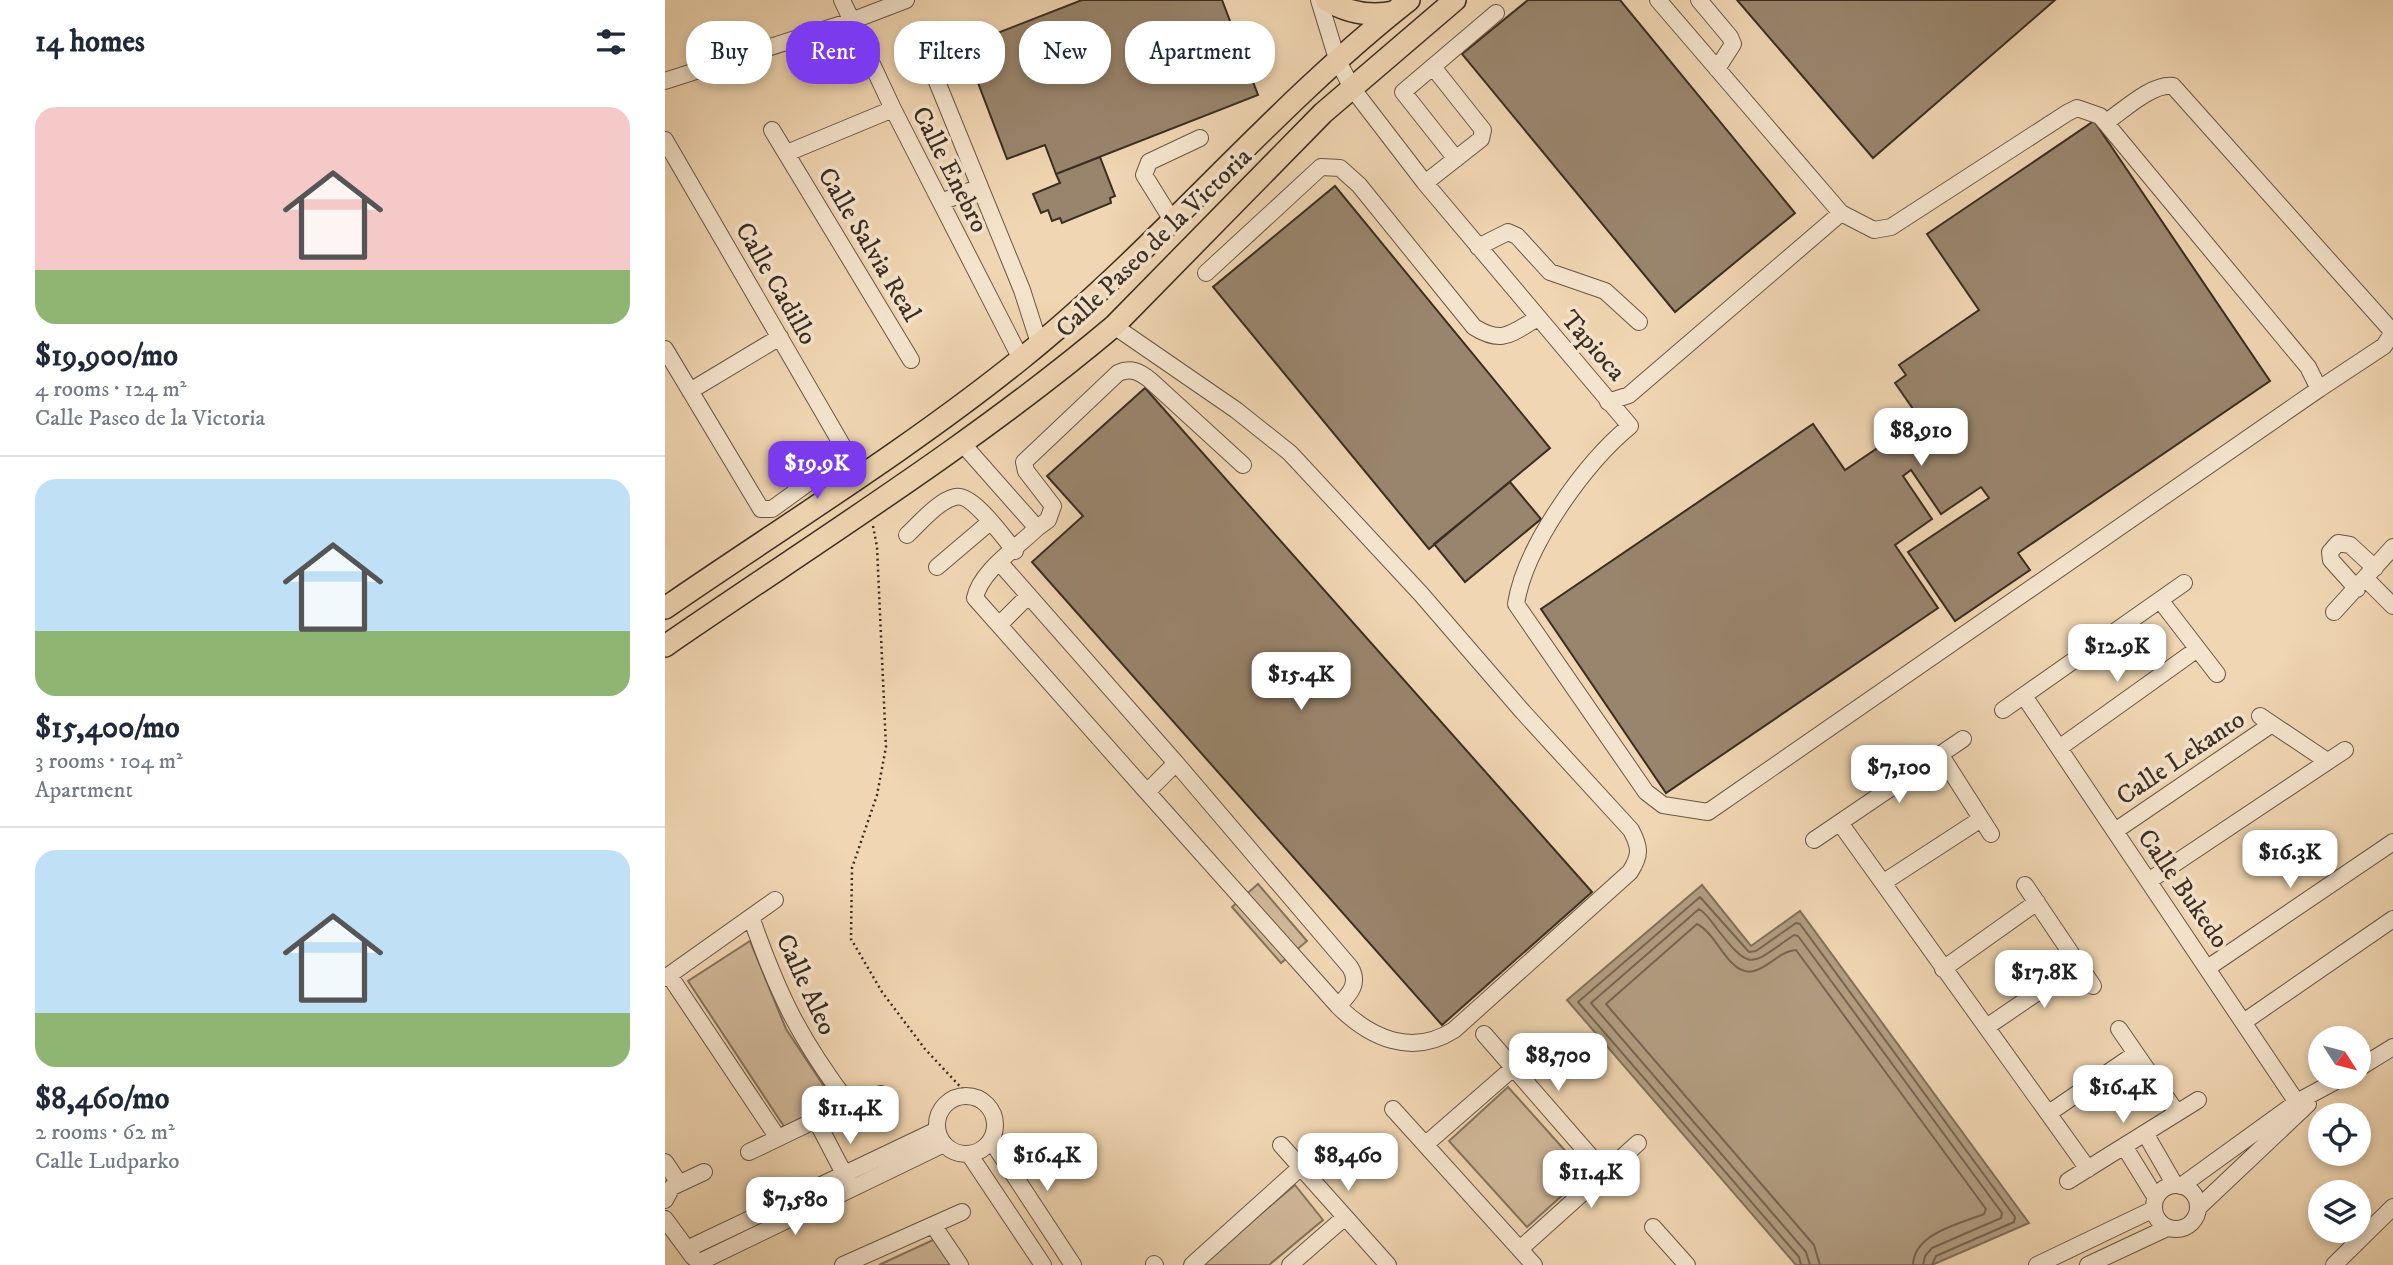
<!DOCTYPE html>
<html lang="en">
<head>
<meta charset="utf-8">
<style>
	body { margin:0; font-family:"IM FELL DW Pica",serif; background:#f6f6f7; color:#1f2937; height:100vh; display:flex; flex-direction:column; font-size:26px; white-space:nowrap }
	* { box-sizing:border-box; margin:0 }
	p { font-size:23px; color:#747a83 }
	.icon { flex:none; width:38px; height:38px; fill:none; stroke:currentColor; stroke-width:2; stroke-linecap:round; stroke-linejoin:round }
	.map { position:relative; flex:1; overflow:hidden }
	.side { display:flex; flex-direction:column; background:#fff; width:665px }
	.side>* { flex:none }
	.hud { position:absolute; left:21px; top:21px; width:665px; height:63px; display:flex; gap:14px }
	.needle { width:46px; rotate:126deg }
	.buttons { position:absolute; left:1643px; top:1026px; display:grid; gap:14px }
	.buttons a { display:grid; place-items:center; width:63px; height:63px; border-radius:50%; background:#fff; box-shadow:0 4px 10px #0003; font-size:35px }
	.price { position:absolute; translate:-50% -60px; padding:0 16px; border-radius:14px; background:#fff; color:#222; font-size:23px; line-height:46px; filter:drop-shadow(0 2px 4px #0008) }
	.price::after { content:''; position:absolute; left:50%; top:42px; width:21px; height:16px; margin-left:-10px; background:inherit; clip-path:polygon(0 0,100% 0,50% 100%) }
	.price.current { background:#7c3aed; color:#fff }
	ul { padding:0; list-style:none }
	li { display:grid; align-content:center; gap:14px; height:371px; padding:0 35px }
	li+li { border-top:2px solid #e0e1e3 }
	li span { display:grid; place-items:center; height:217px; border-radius:21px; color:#555 }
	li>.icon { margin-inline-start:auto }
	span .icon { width:126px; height:126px; fill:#fffc; stroke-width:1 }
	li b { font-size:30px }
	h2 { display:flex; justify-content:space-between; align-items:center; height:84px; padding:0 35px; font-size:30px }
	.pill { padding:0 24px; border-radius:28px; background:#fff; box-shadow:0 4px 10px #0003; font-size:24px; line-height:63px }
	.pill.current { background:#7c3aed; color:#fff }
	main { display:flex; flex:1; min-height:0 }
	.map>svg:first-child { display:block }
</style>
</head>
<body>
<main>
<section class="side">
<h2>14 homes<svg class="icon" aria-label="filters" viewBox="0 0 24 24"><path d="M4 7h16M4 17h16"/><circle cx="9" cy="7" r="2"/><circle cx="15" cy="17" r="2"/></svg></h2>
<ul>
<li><span style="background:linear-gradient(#f6c9c9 75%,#8fb573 0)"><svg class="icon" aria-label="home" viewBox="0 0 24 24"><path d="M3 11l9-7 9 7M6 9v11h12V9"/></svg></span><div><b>$19,900/mo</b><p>4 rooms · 124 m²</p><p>Calle Paseo de la Victoria</p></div></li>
<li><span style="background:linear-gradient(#bfe0f5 70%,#8fb573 0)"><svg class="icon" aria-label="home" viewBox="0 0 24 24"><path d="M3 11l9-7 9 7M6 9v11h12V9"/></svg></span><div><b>$15,400/mo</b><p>3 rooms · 104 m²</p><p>Apartment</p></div></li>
<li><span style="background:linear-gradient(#bfe0f5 75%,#8fb573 0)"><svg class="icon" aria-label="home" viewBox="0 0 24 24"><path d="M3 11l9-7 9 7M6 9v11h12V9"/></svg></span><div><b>$8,460/mo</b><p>2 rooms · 62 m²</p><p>Calle Ludparko</p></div></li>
</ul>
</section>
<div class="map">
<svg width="1728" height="1265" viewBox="0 0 1728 1265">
	<rect width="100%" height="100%" fill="#f0d6b2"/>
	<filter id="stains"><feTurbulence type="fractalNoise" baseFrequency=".00286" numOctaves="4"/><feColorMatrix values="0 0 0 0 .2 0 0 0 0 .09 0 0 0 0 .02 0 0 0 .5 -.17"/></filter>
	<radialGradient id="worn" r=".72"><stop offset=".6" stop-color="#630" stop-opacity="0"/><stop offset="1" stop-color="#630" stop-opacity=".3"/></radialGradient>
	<path fill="#d1b99a" stroke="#86735e" stroke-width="2" d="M593,884l49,57 -26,22 -49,-56z
		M85,941l36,88 47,71 -48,28 -97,-147z
		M843,1087l78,87 -59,53 -78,-86z
		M630,1185l28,35 -54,45h-70z
		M270,1239l16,26h-72z"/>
	<path fill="#b29d81" stroke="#82705b" stroke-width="2" d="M1037,885l49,61 49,-35 229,312 -97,42h-136l-229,-265z"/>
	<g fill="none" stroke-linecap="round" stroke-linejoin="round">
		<path stroke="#766552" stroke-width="2" d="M1136,1265l-2,-8 -221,-255 122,-105 49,55 7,-1 40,-28 4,1 215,293 -1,5 -78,34 -4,9
			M1145,1265l-4,-13 -215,-249 108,-94c7,4 13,13 18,20 35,44 33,36 77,6l4,1 204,277 -1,5 -69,30 -7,8 -2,9
			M1155,1265l-6,-20 -208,-241 91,-80c14,7 23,27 34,38 25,27 42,-11 65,-12l190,259 -2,5c-24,10 -70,19 -71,51"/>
	</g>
	<path fill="#99856d" stroke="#3a2d22" stroke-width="2" d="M417,0h140l36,95 -202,79 -11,-29 -38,14 -43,-113z
		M863,0h92l175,213 -120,99 -213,-258z
		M1072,0h318l-182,158z
		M1429,121l176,260 -252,172 12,17 -75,51 -47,-69 81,-54 -8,-11 -40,27 -30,-44 -8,6 29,43 -37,26 43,63 -272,185 -125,-184 272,-185 32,46 75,-51 -25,-36 11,-8 -7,-10 80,-55 -52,-76z
		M435,157l15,39 -5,2 1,5 -49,20 -2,-5 -8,3 -4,-11 -7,3 -8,-19 27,-11 -4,-9z
		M670,186l215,262 -121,101 -216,-262z
		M480,388l447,504 -150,133 -410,-463 51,-46 -36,-40z
		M845,482l31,37 -76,63 -31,-38z"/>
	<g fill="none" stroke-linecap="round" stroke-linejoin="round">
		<defs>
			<path id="minor" d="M177,0l51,109 128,250
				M654,0l18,59 15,29 73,95 205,243c-45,37 -105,120 -114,178l130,188 17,13 45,7 611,-423 -11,-22 -208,-251 -23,-8 -10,5 -176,114 -17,3 -33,-17 -183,-213
				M1034,0l31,37 3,7 -16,25
				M266,67l91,223 17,53
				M0,81l186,-60 55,-21
				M1441,122c17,-11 46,-39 67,-36l217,243 1,6 -7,11 -65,43
				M107,130l139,230
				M0,140l180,310 -1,7 -72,52h-11l-96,-160
				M122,153l106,-44
				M791,159l-53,-67 93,-79
				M760,183l56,-44 2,-9 -50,-63
				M276,202l39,-15
				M507,220l-28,-45 5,-13 51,-24
				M813,247l30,-15 9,4 33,36 55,19 34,31
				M541,273l115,-106 19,1 19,17 115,142c29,18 37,6 64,-9
				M449,326l122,84 54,43 131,141 102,118 108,118c9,17 10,25 -1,42l-176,158c-42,27 -84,8 -116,-24 12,-12 22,-23 12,-39l-174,-204
				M25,391l90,-54
				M943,402l21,-7 212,-182
				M296,442l76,86c-20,20 -56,42 -62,70l172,194 29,-29 -176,-200
				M372,528l11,-8 5,-14 -27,-35 -2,-9 94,-89c13,-6 22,-1 32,7l93,85
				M242,535c13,-12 31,-34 48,-38 17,-5 48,40 60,54
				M272,567l53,-45
				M1701,579l27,27
				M1692,589l-26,-29 -1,-8 8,-9 12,2 25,23
				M1495,600l57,74
				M1669,612l59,-65
				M334,625l29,-29
				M1359,696l278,414
				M1338,710l181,-127
				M1595,716l67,45
				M1394,748l137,-98
				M1275,754l51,80
				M482,792l191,214
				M1175,823l248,346
				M1450,831l157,-107
				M1149,840l149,-101
				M1485,880l195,-130
				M1219,882l97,-63
				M1360,885l68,101
				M86,917c27,77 48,121 98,187
				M1544,967l184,-125
				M1278,969l94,-67
				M4,975l109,163
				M0,978l110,-78
				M1580,1021l148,-102
				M1323,1026l91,-62
				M1454,1029l58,84
				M819,1034l121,139
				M1694,1068l34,-21
				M272 1125a29 29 0 1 1 58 0a29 29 0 1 1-58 0Z
				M728,1109l141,156
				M1384,1113l86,-59
				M151,1120l33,63
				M1480,1133l30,52
				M326,1140l82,125
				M761,1144l86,-75
				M616,1145l107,120
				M1459,1146l32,52
				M84,1152l100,-48 13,-1 19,-9
				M304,1154l74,111
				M0,1162l14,21
				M1403,1181l130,-81
				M1489 1207a22 22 0 1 1 44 0a22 22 0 1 1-44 0Z
				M1516,1186l116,-84 48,-26
				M0,1200l7,-13 32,-15
				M1533,1208l110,-104
				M0,1219l28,38
				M268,1225l27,40
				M988,1227l34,38
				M22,1249l250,-119
				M855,1249l118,-106
				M33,1263l246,-119
				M489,1264l1,1
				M178,1265l119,-53
				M527,1265l109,-98
				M625,1265l55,-48
				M1372,1265l117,-56
				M1423,1265l79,-37
				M1669,1265l59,-58"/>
			<path id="major" d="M661,0c22,13 44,17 68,12
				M0,608c119,-82 243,-158 356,-249 137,-110 249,-250 388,-359
				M0,646c151,-104 309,-202 449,-320l209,-213 132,-113"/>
		</defs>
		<use href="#minor" stroke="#685746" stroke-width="18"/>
		<use href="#major" stroke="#3a2d22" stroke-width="24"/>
		<path stroke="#3a2d22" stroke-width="2.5" stroke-dasharray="2 3.5" stroke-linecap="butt" d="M208,526l4,21 9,200 -9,48 -25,73 -1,71 31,53 43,57 43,46"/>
		<use href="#minor" stroke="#f5e4cd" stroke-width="16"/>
		<use href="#major" stroke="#f0d6b2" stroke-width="21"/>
	</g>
	<g text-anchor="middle" stroke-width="7" stroke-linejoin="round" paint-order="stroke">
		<g font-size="26" fill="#3a2d22" stroke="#f5e4cd">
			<text transform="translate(286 169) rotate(63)" y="9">Calle Enebro</text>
			<text transform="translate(488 242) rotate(-44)" y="9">Calle Paseo de la Victoria</text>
			<text transform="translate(205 244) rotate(59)" y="9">Calle Salvia Real</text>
			<text transform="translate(112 283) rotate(60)" y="9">Calle Cadillo</text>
			<text transform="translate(929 345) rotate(49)" y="9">Tapioca</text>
			<text transform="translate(1515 757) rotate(-34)" y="9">Calle Lekanto</text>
			<text transform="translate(1519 888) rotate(55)" y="9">Calle Bukedo</text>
			<text transform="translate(142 984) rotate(65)" y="9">Calle Aleo</text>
		</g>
	</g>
	<rect width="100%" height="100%" filter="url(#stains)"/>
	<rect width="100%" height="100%" fill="url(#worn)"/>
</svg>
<div class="buttons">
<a><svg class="needle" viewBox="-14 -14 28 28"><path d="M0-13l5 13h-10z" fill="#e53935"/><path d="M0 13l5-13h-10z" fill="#747a83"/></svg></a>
<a><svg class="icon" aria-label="locate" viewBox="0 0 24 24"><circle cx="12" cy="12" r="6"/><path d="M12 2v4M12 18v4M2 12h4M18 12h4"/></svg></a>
<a><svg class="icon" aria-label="layers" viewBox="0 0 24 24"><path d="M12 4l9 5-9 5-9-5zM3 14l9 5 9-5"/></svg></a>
</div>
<b class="price" style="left:1256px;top:468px">$8,910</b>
<b class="price current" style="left:152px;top:501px">$19.9K</b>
<b class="price" style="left:1452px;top:684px">$12.9K</b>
<b class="price" style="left:636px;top:712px">$15.4K</b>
<b class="price" style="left:1234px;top:805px">$7,100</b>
<b class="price" style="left:1625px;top:890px">$16.3K</b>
<b class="price" style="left:1379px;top:1010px">$17.8K</b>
<b class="price" style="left:893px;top:1093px">$8,700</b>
<b class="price" style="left:1458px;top:1125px">$16.4K</b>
<b class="price" style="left:185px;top:1146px">$11.4K</b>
<b class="price" style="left:382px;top:1193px">$16.4K</b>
<b class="price" style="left:683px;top:1193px">$8,460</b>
<b class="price" style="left:926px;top:1210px">$11.4K</b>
<b class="price" style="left:130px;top:1237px">$7,580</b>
<div class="hud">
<a class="pill">Buy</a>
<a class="pill current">Rent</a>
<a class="pill">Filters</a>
<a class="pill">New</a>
<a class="pill">Apartment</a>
</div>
</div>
</main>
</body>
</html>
